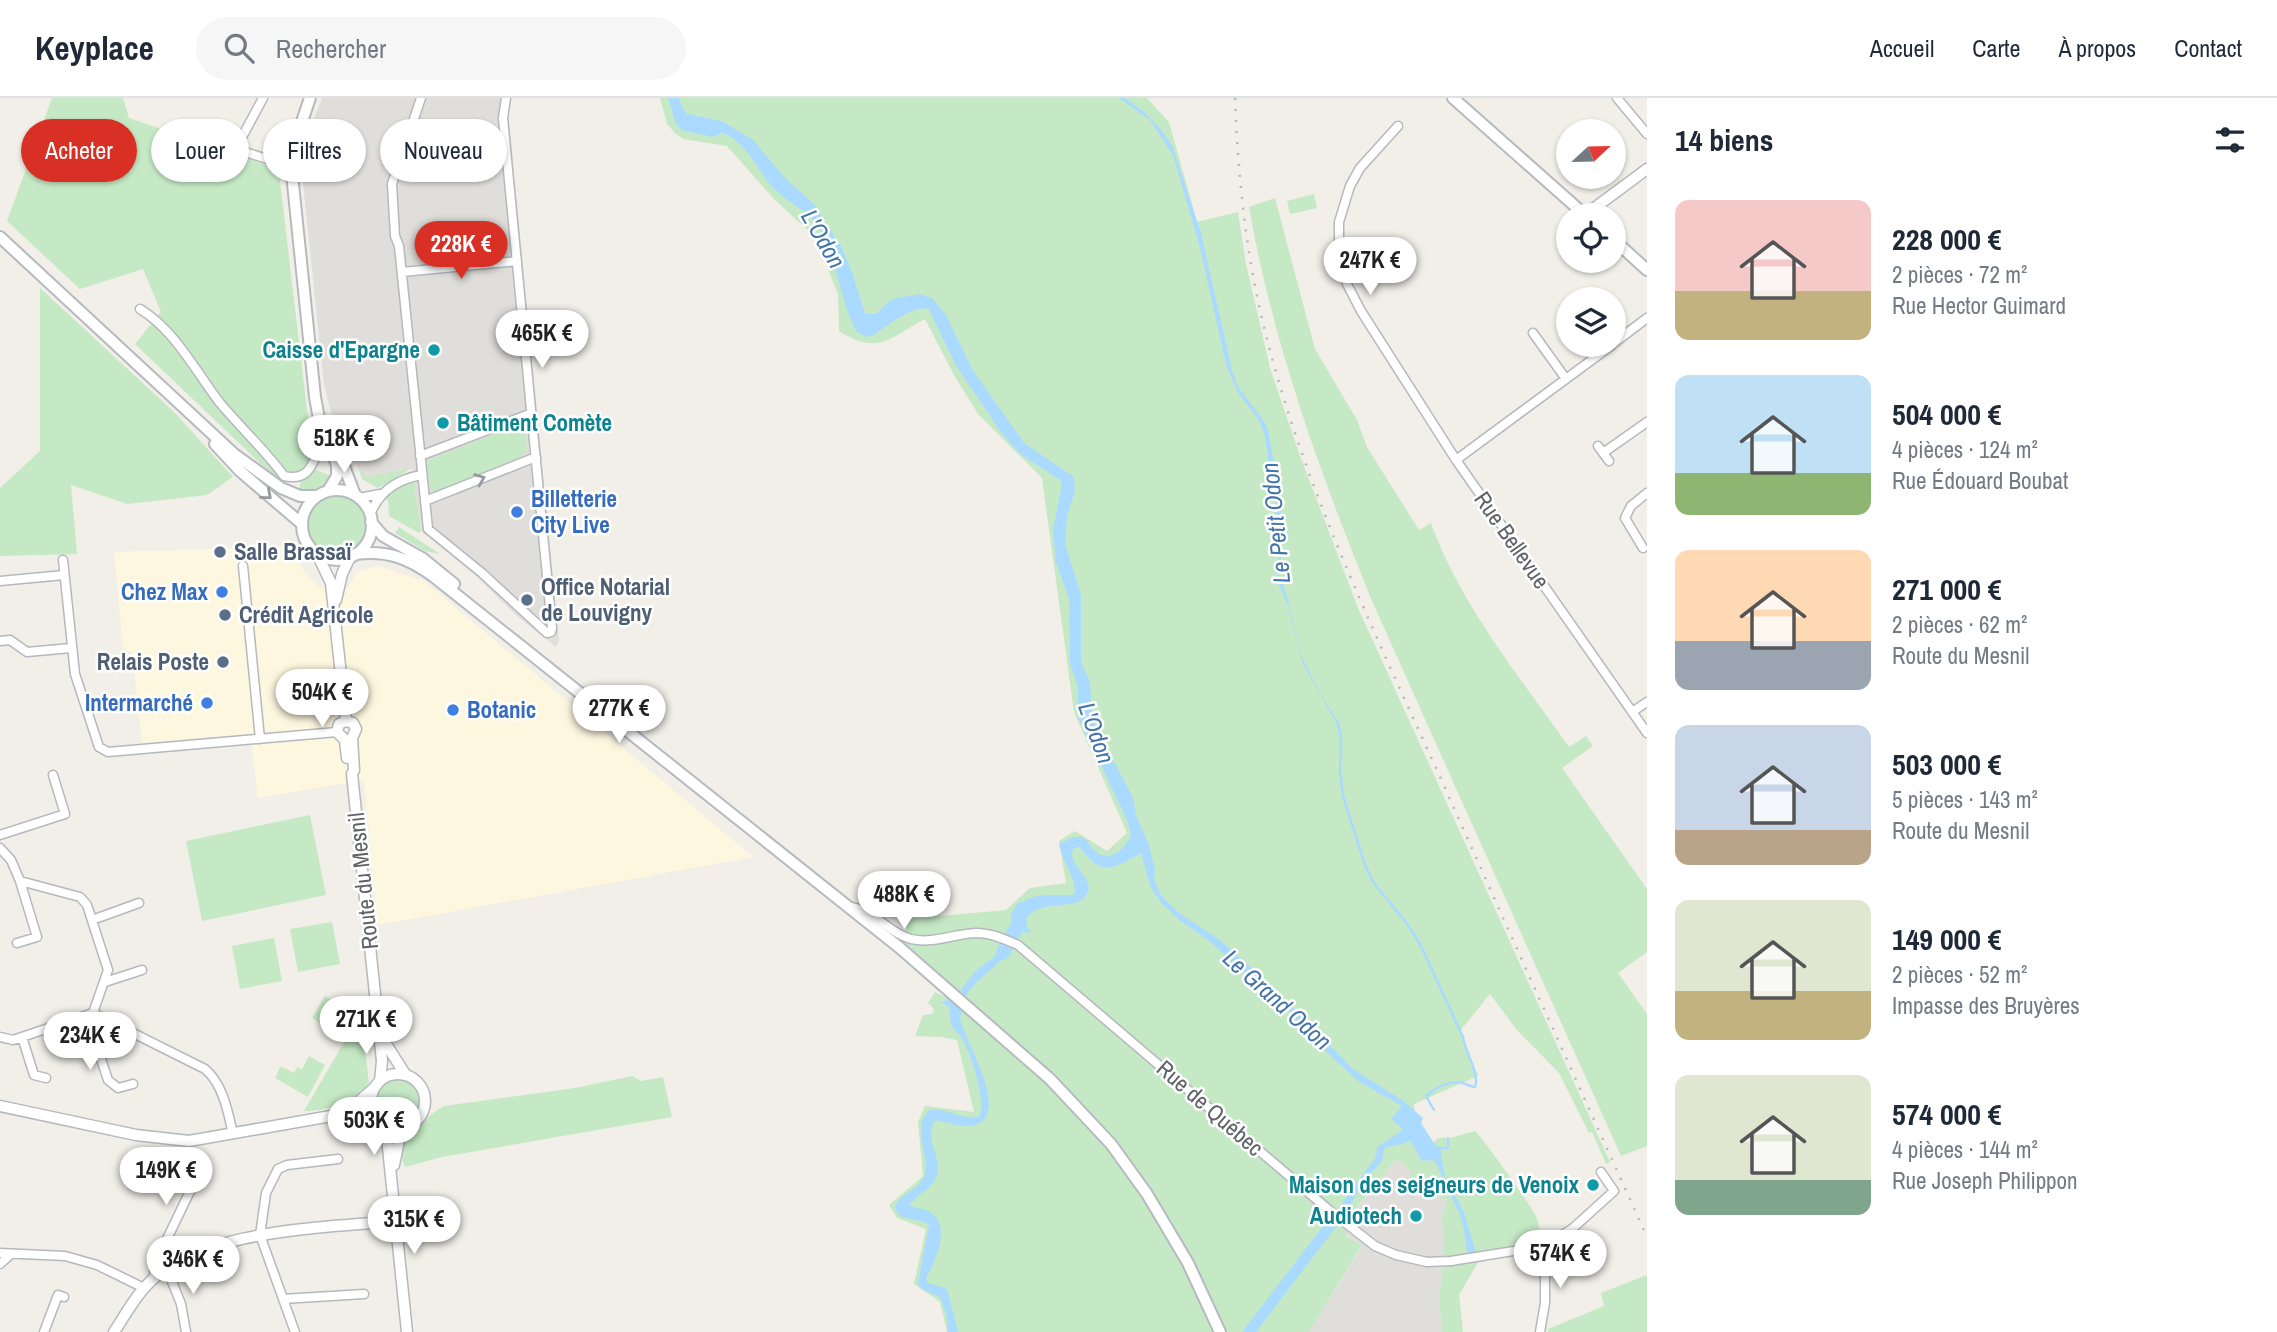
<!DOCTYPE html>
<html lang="fr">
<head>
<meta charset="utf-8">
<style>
	body { margin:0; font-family:"Archivo Narrow",sans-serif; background:#f6f6f7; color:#1f2937; height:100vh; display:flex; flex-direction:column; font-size:26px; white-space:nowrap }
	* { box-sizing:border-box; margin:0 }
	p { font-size:23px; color:#747a83 }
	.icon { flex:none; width:38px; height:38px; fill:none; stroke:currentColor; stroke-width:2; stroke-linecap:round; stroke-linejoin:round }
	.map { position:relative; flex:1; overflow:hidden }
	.sheet { display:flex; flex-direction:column; background:#fff; width:630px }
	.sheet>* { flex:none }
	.banner { position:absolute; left:21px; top:21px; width:665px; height:63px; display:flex; gap:14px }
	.needle { width:46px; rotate:68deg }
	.fabs { position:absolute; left:1556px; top:21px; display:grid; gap:14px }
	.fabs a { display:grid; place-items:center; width:70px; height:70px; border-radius:50%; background:#fff; box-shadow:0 2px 5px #0004; font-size:35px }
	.price { position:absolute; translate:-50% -60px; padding:0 16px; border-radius:24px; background:#fff; color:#222; font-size:23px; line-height:46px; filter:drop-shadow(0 2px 4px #0008) }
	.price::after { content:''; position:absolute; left:50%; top:42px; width:21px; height:16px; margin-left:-10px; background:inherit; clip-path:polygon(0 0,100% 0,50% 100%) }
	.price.selected { background:#d93025; color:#fff }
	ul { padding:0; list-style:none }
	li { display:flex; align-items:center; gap:21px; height:175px; padding:0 28px }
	li span { display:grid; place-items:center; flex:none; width:196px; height:140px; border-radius:14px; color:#555 }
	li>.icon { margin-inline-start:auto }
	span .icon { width:84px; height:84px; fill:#fffc; stroke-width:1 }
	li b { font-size:30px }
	h2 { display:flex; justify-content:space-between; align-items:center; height:84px; padding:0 28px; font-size:30px }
	.tag { padding:0 24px; border-radius:32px; background:#fff; box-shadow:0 2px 5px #0004; font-size:24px; line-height:63px }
	.tag.selected { background:#d93025; color:#fff }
	header { display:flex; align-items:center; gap:42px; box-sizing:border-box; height:98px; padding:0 35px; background:#fff; border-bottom:2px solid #e0e1e3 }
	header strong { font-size:33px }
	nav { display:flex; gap:38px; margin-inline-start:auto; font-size:24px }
	.search { width:490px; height:63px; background:#f6f6f7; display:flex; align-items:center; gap:18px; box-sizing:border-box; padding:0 24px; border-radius:38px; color:#747a83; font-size:26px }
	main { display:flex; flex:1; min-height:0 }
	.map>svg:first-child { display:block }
</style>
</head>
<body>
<header>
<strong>Keyplace</strong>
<div class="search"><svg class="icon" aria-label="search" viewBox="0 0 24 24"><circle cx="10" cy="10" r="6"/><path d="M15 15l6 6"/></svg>Rechercher</div>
<nav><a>Accueil</a><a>Carte</a><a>À propos</a><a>Contact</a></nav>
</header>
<main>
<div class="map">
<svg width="1647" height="1234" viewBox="0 0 1647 1234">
	<rect width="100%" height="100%" fill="#f1efe8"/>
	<path fill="#fef7e0" d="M289,448l14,24 16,17 28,2 10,-17 21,-6 46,15 329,276 -375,68 -14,-145 -106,18 -8,-64 -108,9 -10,-91 -9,-3 -9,-97z"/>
	<path fill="#e0deda" d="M322,0h190l-4,12 51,531 -3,6 -38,-30 -42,-41 -55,-45 -9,-63 -46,10 -8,-11 -28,-58 -6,-24 -22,-211 3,-32z
		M1396,1061l15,12 -4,15 40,14 -7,21 4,2v36l-5,37 3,36h-133l53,-86 -16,-11 -5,-8z"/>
	<path fill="#c5e8c5" d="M52,0h71l6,20 154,53 -3,10 29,246 9,17 -10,24 -24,14 -20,-15 -129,-123 26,-32 -18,-43 -63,20 -73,-68z
		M660,0h487l22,24 28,100 41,-10 8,52 24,104 29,85 59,155 252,554 -4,2 -14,-32 -3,1 -30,-60 -42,-43 -27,-36 -30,37 18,45 -64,28 1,13 17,27 5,-5 8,-2 1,2 29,-8c5,3 57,76 61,85 3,7 4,14 3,21l-12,5v5l-44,7 -24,41 4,37h-21l-3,-36 5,-37v-36l-4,-2 7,-21 -40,-14 4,-15 -15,-12 -55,67 6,5 -1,5 16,9 -53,87h-362l-7,-30 -26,-18 12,-55 -29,-11 -8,-13 34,-29 -5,-54 7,-16 49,6 -17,-72 -16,-3 -26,-1 8,-21 9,-1 2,-5 -6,-6 7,-11 14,7 -7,2 8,7 1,17 18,-26 -66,-55 3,-25 100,-9 24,-22 36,-5 -7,-42 16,-10 32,20 20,-18 -53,-121 -32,-234 -64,-64 -24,-39 -29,-56c-35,19 -48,37 -86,12l-1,-37 -24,-58 -41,-38 -46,-52 -44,-7 -8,-6 -8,-9z
		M1314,96l3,14 -27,6 -3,-13z
		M1275,100l40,151 42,71 10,27 52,83 12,-7c29,81 88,153 138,224l17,-11 7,10 -31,22 85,121v63l-29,21 29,41v132l-26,10 -249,-555c-52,-128 -99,-257 -123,-394z
		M40,190l134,124 59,65 -26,18 -80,9 -56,-19 6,69 -77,2v-68l40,-37z
		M520,327l5,2 2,24 -6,7 -87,34 -4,-4 -3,-24 5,-6z
		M358,369l8,10 46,-9 -34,20 -16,-9z
		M313,371l19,7c-7,13 -20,14 -33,16l2,-13z
		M414,384l7,49 -2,2 -30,-17 -1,-15 -3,-4 13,-9z
		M306 427a30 30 0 1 1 60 0a30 30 0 1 1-60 0Z
		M399,429l41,27 -15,-3 -30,-18z
		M310,717l16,80 -124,26 -16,-80z
		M332,824l8,42 -42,8 -8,-43z
		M274,840l8,43 -42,8 -8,-43z
		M325,898l31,18 -13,22 -31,-18z
		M361,915l8,70c-17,19 -39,28 -65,28z
		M309,958l16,9 -17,32 -33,-19 6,-12 13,7 3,-6 5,2z
		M632,978l9,5 22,-4 9,40 -230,40 -37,10c-10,-25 0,-27 16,-43 8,-7 13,-13 23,-18l131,-18z
		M377 1002a22 22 0 1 1 44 0a22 22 0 1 1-44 0Z
		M1647,1177v57h-99v-3l56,-23 -3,-13z"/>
	<path fill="#aadaff" d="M668,0h11l3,9 5,7 35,7 31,19 34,40 27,24 28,44 11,27 12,39h11l16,-15 27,-5 13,4 14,17 26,54 52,74 50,34 1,14 -8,25 -2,28 16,51v67l9,21 2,36 41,79 3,17 13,30 6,26 -1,7 6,16 19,19 41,27 52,46 81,83 52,33 18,16 -2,5 15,23 4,2 5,29 19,35 12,41 -9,1 -3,-25 -5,-16 -23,-50 -4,-3 -10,1 -12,-21c-9,7 -17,3 -26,9l-2,12 -16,17 -22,38 -7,-6 39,-53 1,-10 26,-17 -12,-11 11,-13 -44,-25 -39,-36 -37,-43 -25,-23 -14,-7 -36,-33 -25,-17 -20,-18 -11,-16 -10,-35c-12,6 -30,21 -45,11 -7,-4 -11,-12 -17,-17l-6,2c-6,17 23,29 14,45 -12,20 -46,1 -64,28l8,10 -5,1 -11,-15c5,-28 34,-22 58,-23l2,-3c0,-16 -13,-31 -16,-48l14,-7h9c6,4 7,8 12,13 15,15 31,-1 37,-15l-4,-15 -49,-103v-30l-8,-24 -1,-65 -13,-36 -3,-32 9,-46 -2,-4 -41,-27 -18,-21 -46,-68 -26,-55c-15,-5 -43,18 -57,27l-6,1 -10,-6c-16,-30 -22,-88 -44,-112 -12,-13 -30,-20 -42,-35 -15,-19 -23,-40 -47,-51l-11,4 -30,-7 -6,-6z
		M1119,0h6l18,13 15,15 14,19 29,88 31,137 6,17 25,33 5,10 10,55 5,44 -4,46 8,22 13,56 20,40 20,32 -2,1 -36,-64 -14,-56 -10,-23 1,-55 -14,-91 -5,-15 -23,-31 -11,-27 -26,-116 -27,-93 -23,-35z
		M1005,845l5,3c-10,22 -32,29 -44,50l-6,-5c6,-8 12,-17 19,-23 11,-8 19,-12 26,-25z
		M949,901l9,8 5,1c-2,5 -4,10 -2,15 7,23 55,101 6,103 -11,0 -21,-4 -32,-6 -12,20 7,34 2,54 -3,14 -21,21 -28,31 6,4 14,3 21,7 23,14 4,50 -4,67l2,4 17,5 3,4 10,40h-10l-1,-16 -7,-19 -20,-9 -2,-5 11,-58c-8,-8 -29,-3 -33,-15 -5,-13 26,-20 29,-36 4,-21 -13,-45 3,-63 17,-6 34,10 51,6 8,-15 -7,-59 -15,-75 -9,-17 -15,-10 -14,-34l-9,-6z
		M1330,1119l8,7 -82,108h-14z"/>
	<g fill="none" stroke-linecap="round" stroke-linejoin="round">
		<path stroke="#aadaff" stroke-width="2.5" d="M1338,624l3,17 -1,31 3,26 22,69 8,17 35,43 13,21 42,91c2,15 17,37 12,50 -6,-1 -11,-4 -17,-5 -12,0 -24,7 -32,14l8,14
			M1438,1050h10v-10"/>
		<path stroke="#aadaff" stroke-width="14" d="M1003,855l17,-32 -2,-4 4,-8"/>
		<defs>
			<path id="minor" d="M263,0l-22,41 1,12 50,16
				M421,0l-29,86 3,52 4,10 29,283 54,44 65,60 4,-1 1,-4 -49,-510 3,-20
				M1617,0l30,36
				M1398,28l-38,42 -10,18 -11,36v28l8,34 14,27 95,149
				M402,174l115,-11
				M140,211c35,21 56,63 80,94 21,25 45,47 64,73 35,8 28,-31 46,-41
				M1533,235l33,46
				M1614,245l33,-25
				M1612,247l-156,115 191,273
				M1598,348l11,15
				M1603,355l44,-31
				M420,358l112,-43
				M359,400l21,-4
				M425,403l111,-44
				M370,417c9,-24 27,-36 52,-40
				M1643,450l-18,-30 6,-12 16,-13
				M63,462l12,114 24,73 9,5 229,-20
				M243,468l17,173
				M0,483l64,-6
				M0,543l10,-1 17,12 44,-4
				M1632,614l15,-10
				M0,737l65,-21 -12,-39
				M0,750l11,12 9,21 60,16 7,8 21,65 -15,43 -2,16 17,51 10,8 15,-4
				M848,809c24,0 40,26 63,32 22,5 42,-5 65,-6 15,0 28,6 42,12l311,265 46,36 21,9 31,7 24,-1 94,-15 27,-17 42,-38 -13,-19
				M92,822l47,-17
				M17,845l20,-6 -17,-56
				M105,884l37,-12
				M93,915l112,56c18,15 23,43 28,65
				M0,939l13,3 80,-27
				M22,939l12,38 12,3
				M167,1142l15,21
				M0,1155l65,3 32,9 47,23
				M0,1166l11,-10
				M167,1171l14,35 5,28
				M154,1180l1,-14 37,-77
				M283,1201l81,-5
				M44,1234l14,-37 6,2
				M295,1234l-35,-97 6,-42 12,-24 9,-4 51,-6
				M1540,1234l5,-29v-57"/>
			<path id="tertiary" d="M1585,117l62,-46
				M317,456l14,29 15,138
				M336,502l6,-26 8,-17
				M346,623l7,2 3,6 -4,9 2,32 -2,4 30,287 -2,20
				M345,642l2,18
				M345,642l-8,-8 2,-8 7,-3
				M381,938l24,38
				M371 1003a27 27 0 1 1 54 0a27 27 0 1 1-54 0Z
				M0,1008l136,29 53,6 142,-25 28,-3 19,8
				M337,1014l20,-9 17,-15
				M383,1027l4,13 20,194
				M394,1067l5,-25 11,-15
				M114,1234c10,-15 19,-32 31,-45 52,-58 177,-59 250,-66"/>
			<path id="secondary" d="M310,0l-15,44 -3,32 23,223 4,22 18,46v11l-9,15
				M1453,0l132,117
				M0,139l234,217 47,34 19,8h17
				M1614,142l33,30
				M215,346l25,27 62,53
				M339,355l16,42
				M302 427a35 35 0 1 1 70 0a35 35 0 1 1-70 0Z
				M371,424l12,14 39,22 32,26
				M356,456c31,-4 52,4 77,22l467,372 150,131 61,65 36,50 41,69 32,69"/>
		</defs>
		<use href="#minor" stroke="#b5b8bc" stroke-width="11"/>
		<use href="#tertiary" stroke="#b5b8bc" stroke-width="13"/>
		<use href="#secondary" stroke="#b6babf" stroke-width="14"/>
		<use href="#minor" stroke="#fff" stroke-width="8"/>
		<use href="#tertiary" stroke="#fff" stroke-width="10"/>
		<use href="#secondary" stroke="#fff" stroke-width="10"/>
		<path stroke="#b6b7b8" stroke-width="2.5" stroke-dasharray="2 9" stroke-linecap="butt" d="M1235,0c3,76 10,150 28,225 38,158 111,308 178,456 68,153 137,305 206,458"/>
	</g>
	<defs><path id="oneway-chevron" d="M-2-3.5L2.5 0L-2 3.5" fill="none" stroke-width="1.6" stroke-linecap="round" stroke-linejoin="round" transform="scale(1.75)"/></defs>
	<g stroke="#979a9d">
		<use href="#oneway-chevron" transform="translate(480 381) rotate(-22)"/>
		<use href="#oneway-chevron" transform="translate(267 397) rotate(41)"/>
	</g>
	<g fill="#0f9aa8" stroke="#fff" stroke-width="2.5">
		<circle cx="434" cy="252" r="7"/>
		<circle cx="443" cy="325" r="7"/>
		<circle cx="1593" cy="1087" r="7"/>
		<circle cx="1416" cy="1118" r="7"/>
	</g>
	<g fill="#3f7fe0" stroke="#fff" stroke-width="2.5">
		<circle cx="517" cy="414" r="7"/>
		<circle cx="222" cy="494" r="7"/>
		<circle cx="207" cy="605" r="7"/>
		<circle cx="453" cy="612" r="7"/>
	</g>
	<g fill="#5c6f8a" stroke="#fff" stroke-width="2.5">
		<circle cx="220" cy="454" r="7"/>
		<circle cx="527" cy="502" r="7"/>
		<circle cx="225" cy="517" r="7"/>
		<circle cx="223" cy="564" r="7"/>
	</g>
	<g text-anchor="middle" stroke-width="5" stroke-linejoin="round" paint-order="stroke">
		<g font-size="23" font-weight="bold" fill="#0d838f" stroke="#fff" text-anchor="end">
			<text x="420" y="260">Caisse d'Epargne</text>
			<text x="457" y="333" text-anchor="start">Bâtiment Comète</text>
			<text x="1579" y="1095">Maison des seigneurs de Venoix</text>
			<text x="1402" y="1126">Audiotech</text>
		</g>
		<g font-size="23" font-weight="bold" fill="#366cbe" stroke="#fff" text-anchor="start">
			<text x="531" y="409">Billetterie<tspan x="531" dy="26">City Live</tspan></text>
			<text x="208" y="502" text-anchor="end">Chez Max</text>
			<text x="193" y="613" text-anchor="end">Intermarché</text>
			<text x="467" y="620">Botanic</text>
		</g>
		<g font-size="23" fill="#5f6368" stroke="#fff">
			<text transform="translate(1512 442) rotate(55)" y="8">Rue Bellevue</text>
			<text transform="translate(363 783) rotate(-96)" y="8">Route du Mesnil</text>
			<text transform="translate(1210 1010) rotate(41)" y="8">Rue de Québec</text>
		</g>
		<g font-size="23" font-weight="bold" fill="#4e5e75" stroke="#fff" text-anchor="start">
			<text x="234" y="462">Salle Brassaï</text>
			<text x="541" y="497">Office Notarial<tspan x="541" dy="26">de Louvigny</tspan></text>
			<text x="239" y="525">Crédit Agricole</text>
			<text x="209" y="572" text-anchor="end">Relais Poste</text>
		</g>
		<g font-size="24" font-style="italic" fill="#4174aa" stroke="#fff">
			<text transform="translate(823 141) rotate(60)" y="8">L'Odon</text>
			<text transform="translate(1276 425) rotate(-96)" y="8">Le Petit Odon</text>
			<text transform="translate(1096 635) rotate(70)" y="8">L'Odon</text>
			<text transform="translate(1277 902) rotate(42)" y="8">Le Grand Odon</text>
		</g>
	</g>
</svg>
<div class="fabs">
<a><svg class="needle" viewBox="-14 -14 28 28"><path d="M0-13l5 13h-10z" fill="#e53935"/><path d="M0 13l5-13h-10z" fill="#747a83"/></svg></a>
<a><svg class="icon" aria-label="locate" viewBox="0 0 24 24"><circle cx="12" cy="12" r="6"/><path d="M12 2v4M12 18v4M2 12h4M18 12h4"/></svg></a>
<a><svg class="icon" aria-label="layers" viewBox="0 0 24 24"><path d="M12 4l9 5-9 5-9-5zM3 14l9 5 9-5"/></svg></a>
</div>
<b class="price selected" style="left:461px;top:183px">228K €</b>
<b class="price" style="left:1370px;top:199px">247K €</b>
<b class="price" style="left:542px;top:272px">465K €</b>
<b class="price" style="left:344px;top:377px">518K €</b>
<b class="price" style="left:322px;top:631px">504K €</b>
<b class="price" style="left:619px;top:647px">277K €</b>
<b class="price" style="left:904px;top:833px">488K €</b>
<b class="price" style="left:366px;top:958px">271K €</b>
<b class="price" style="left:90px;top:974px">234K €</b>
<b class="price" style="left:374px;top:1059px">503K €</b>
<b class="price" style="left:166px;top:1109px">149K €</b>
<b class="price" style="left:414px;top:1158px">315K €</b>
<b class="price" style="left:1560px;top:1192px">574K €</b>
<b class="price" style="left:193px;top:1198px">346K €</b>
<div class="banner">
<a class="tag selected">Acheter</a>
<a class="tag">Louer</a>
<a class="tag">Filtres</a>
<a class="tag">Nouveau</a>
</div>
</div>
<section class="sheet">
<h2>14 biens<svg class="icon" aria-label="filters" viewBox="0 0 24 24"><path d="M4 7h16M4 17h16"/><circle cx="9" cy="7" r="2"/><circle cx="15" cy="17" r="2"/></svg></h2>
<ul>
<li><span style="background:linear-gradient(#f6c9c9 65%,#c2b280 0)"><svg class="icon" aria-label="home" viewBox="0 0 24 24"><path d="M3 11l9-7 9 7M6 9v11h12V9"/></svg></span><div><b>228 000 €</b><p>2 pièces · 72 m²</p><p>Rue Hector Guimard</p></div></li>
<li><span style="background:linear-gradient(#bfe0f5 70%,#8fb573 0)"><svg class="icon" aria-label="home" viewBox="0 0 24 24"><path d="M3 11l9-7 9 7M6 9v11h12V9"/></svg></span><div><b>504 000 €</b><p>4 pièces · 124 m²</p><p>Rue Édouard Boubat</p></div></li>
<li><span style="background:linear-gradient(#ffd9b3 65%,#9aa5b1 0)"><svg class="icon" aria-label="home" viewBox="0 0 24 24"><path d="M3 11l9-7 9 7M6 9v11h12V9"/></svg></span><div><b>271 000 €</b><p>2 pièces · 62 m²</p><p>Route du Mesnil</p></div></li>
<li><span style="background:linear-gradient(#c9d6e8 75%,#b9a48a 0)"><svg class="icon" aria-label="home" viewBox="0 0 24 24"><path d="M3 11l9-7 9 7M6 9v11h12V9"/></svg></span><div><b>503 000 €</b><p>5 pièces · 143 m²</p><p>Route du Mesnil</p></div></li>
<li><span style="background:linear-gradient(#dfe7d0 65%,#c2b280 0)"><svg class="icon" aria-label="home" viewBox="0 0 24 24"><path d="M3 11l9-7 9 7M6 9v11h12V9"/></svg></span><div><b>149 000 €</b><p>2 pièces · 52 m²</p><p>Impasse des Bruyères</p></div></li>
<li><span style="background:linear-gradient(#dfe7d0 75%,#7fa58c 0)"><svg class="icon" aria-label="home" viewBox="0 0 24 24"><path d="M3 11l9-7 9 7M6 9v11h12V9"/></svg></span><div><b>574 000 €</b><p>4 pièces · 144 m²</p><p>Rue Joseph Philippon</p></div></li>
</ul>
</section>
</main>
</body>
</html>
